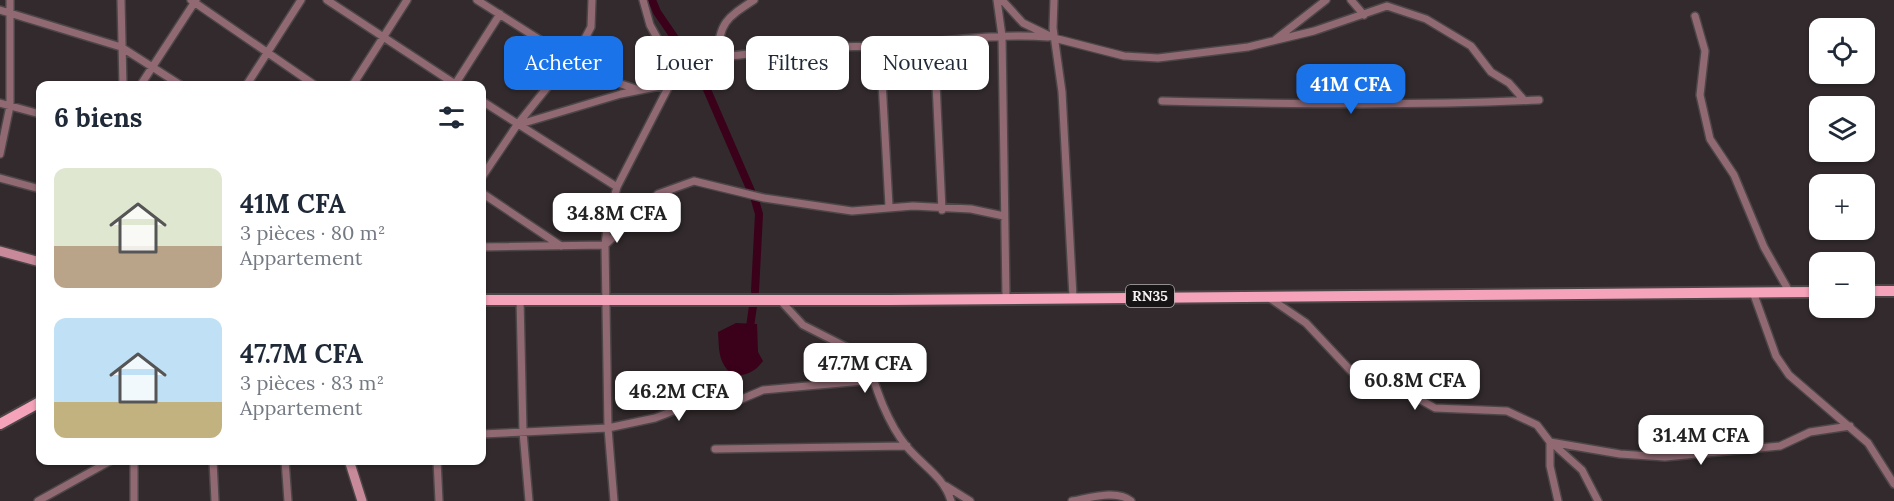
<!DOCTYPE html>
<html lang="fr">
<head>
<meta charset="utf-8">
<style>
	body { margin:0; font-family:Lora,serif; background:#f2f2f3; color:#1f2937; height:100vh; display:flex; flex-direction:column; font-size:22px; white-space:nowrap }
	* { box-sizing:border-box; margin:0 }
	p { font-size:20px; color:#747a83 }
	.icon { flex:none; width:33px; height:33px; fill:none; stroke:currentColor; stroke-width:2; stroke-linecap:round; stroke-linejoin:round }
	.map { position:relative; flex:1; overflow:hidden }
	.details { position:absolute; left:36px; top:81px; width:450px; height:384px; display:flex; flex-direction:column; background:#fff; border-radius:12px; box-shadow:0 2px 4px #0004 }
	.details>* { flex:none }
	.hud { position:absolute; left:504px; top:36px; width:570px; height:54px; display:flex; gap:12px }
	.buttons { position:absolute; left:1809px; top:18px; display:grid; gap:12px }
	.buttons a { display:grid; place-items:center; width:66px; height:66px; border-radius:12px; background:#fff; box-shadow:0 2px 4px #0004; font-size:30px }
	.price { position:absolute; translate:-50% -51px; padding:0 14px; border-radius:12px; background:#fff; color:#222; font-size:20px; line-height:39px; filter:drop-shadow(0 2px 3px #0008) }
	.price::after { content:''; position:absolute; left:50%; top:36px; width:18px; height:14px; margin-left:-9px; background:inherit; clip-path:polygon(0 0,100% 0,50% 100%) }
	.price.selected { background:#1a73e8; color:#fff }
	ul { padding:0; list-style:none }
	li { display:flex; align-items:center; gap:18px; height:150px; padding:0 18px }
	li span { display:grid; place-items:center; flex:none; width:168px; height:120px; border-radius:12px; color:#555 }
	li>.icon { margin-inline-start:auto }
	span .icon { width:72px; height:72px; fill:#fffc; stroke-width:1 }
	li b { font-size:26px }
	h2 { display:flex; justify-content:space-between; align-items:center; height:72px; padding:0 18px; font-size:26px }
	.tag { padding:0 21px; border-radius:12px; background:#fff; box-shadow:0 2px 4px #0004; font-size:21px; line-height:54px }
	.tag.selected { background:#1a73e8; color:#fff }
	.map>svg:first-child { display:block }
</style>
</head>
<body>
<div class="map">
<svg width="1894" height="501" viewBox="0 0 1894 501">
	<rect width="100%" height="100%" fill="#322a2c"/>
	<path fill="#3b001a" d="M736,323l21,1 1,28 5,9c-9,13 -29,22 -39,4 -6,-10 -5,-21 -6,-33z"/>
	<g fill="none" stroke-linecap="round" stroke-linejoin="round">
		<path stroke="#3b001a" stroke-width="8" d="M652,0l5,12 45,66 53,122 4,14 -4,77
			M750,327l3,-21"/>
		<defs>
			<path id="street" d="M121,0l2,86
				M191,0l125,86
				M327,0l131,86
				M477,0l120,76 39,13
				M997,0l5,36 4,261
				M1002,0l21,23 31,15 70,18 34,2 90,-11 66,-16 73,-25 39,13 45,27 20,26 18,11 15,17
				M1054,0l-1,28 9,64 11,205
				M1351,0l13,15
				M0,10l121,37 61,39
				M1695,16l10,35 -5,44 10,44 24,36 30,72 26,46
				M1276,39l50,-39
				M934,41l8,169
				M880,46l9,160
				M718,56c25,1 48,-6 73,-7 32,-3 64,-2 97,-3 53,-4 107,-13 160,-9
				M140,86l56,-86
				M246,86l55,-86
				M352,86l55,-86
				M454,86l46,-72
				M482,101l135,86
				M1162,101c126,3 252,5 377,-1
				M0,103l40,11
				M517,125l104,-31 49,-10 48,-28c0,-33 10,-39 36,-56
				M0,154l10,-48v-106
				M482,177l35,-52 65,-81 9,-17 1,-27
				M0,178l40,11
				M482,193l79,53
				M482,247l123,-2 53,-51 36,-13 70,17 88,13 61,-5 58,3 33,7
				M1753,292l23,64 13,19 79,68 26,41
				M1268,297l38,26 45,48 50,18 34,19 72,3 30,14 13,17v24l8,35
				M520,299l3,133 6,69
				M779,299l24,26 63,32c10,31 20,64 41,90 16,19 37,30 44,54
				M482,434l126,-6 47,-10 36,-14 46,-3 26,-11 111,-10
				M1550,442l70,12 45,3 115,-11 30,-14 40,-6
				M1552,443l30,27 16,31
				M715,449l192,-3
				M134,460v41
				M213,460l2,41
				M285,460l3,41
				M437,460l2,41
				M946,486l24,15
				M38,501l74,-41
				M614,501l-6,-73 -3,-183 3,-25 9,-33 53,-103 1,-21 -21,-38 -7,-25
				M1072,501c17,-3 45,-12 59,0"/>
			<path id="secondary" d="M0,251l40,11
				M349,460l13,41"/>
			<path id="primary" d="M1864,291h30
				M482,300h407l931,-8
				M0,424l40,-22"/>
		</defs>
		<use href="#street" stroke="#4d4648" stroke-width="10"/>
		<use href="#secondary" stroke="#4d4648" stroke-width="12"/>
		<use href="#primary" stroke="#4d4648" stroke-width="14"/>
		<use href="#street" stroke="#906973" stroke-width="7"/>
		<use href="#secondary" stroke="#c88a9b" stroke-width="9"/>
		<use href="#primary" stroke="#f4a3ba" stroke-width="10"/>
	</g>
	<g text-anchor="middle" stroke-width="4.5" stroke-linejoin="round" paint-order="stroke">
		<rect fill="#171415" stroke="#b2aeaf" stroke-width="1.5" x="1126" y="285" width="48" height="22" rx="4.5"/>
		<g font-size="14" font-weight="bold" fill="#f5f0f1">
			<text x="1150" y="301">RN35</text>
		</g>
	</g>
</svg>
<div class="buttons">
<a><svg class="icon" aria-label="locate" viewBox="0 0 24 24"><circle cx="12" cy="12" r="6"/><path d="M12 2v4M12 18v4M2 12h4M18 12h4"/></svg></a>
<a><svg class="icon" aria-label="layers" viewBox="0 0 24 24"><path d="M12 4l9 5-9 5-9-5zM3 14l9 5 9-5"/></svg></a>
<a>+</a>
<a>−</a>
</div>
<b class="price selected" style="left:1351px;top:115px">41M CFA</b>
<b class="price" style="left:617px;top:244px">34.8M CFA</b>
<b class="price" style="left:865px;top:394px">47.7M CFA</b>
<b class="price" style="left:1415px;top:411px">60.8M CFA</b>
<b class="price" style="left:679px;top:422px">46.2M CFA</b>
<b class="price" style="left:1701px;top:466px">31.4M CFA</b>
<div class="hud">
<a class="tag selected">Acheter</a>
<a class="tag">Louer</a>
<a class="tag">Filtres</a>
<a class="tag">Nouveau</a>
</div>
<section class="details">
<h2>6 biens<svg class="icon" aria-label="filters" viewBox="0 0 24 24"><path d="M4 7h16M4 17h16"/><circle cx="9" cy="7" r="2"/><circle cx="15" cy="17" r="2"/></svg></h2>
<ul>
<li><span style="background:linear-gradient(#dfe7d0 65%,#b9a48a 0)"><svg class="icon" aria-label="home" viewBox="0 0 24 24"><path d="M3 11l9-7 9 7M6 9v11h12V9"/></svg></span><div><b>41M CFA</b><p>3 pièces · 80 m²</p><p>Appartement</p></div></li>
<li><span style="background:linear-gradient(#bfe0f5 70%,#c2b280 0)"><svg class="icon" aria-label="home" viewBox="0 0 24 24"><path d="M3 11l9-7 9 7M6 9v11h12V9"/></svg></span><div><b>47.7M CFA</b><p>3 pièces · 83 m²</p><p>Appartement</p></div></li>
</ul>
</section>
</div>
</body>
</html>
